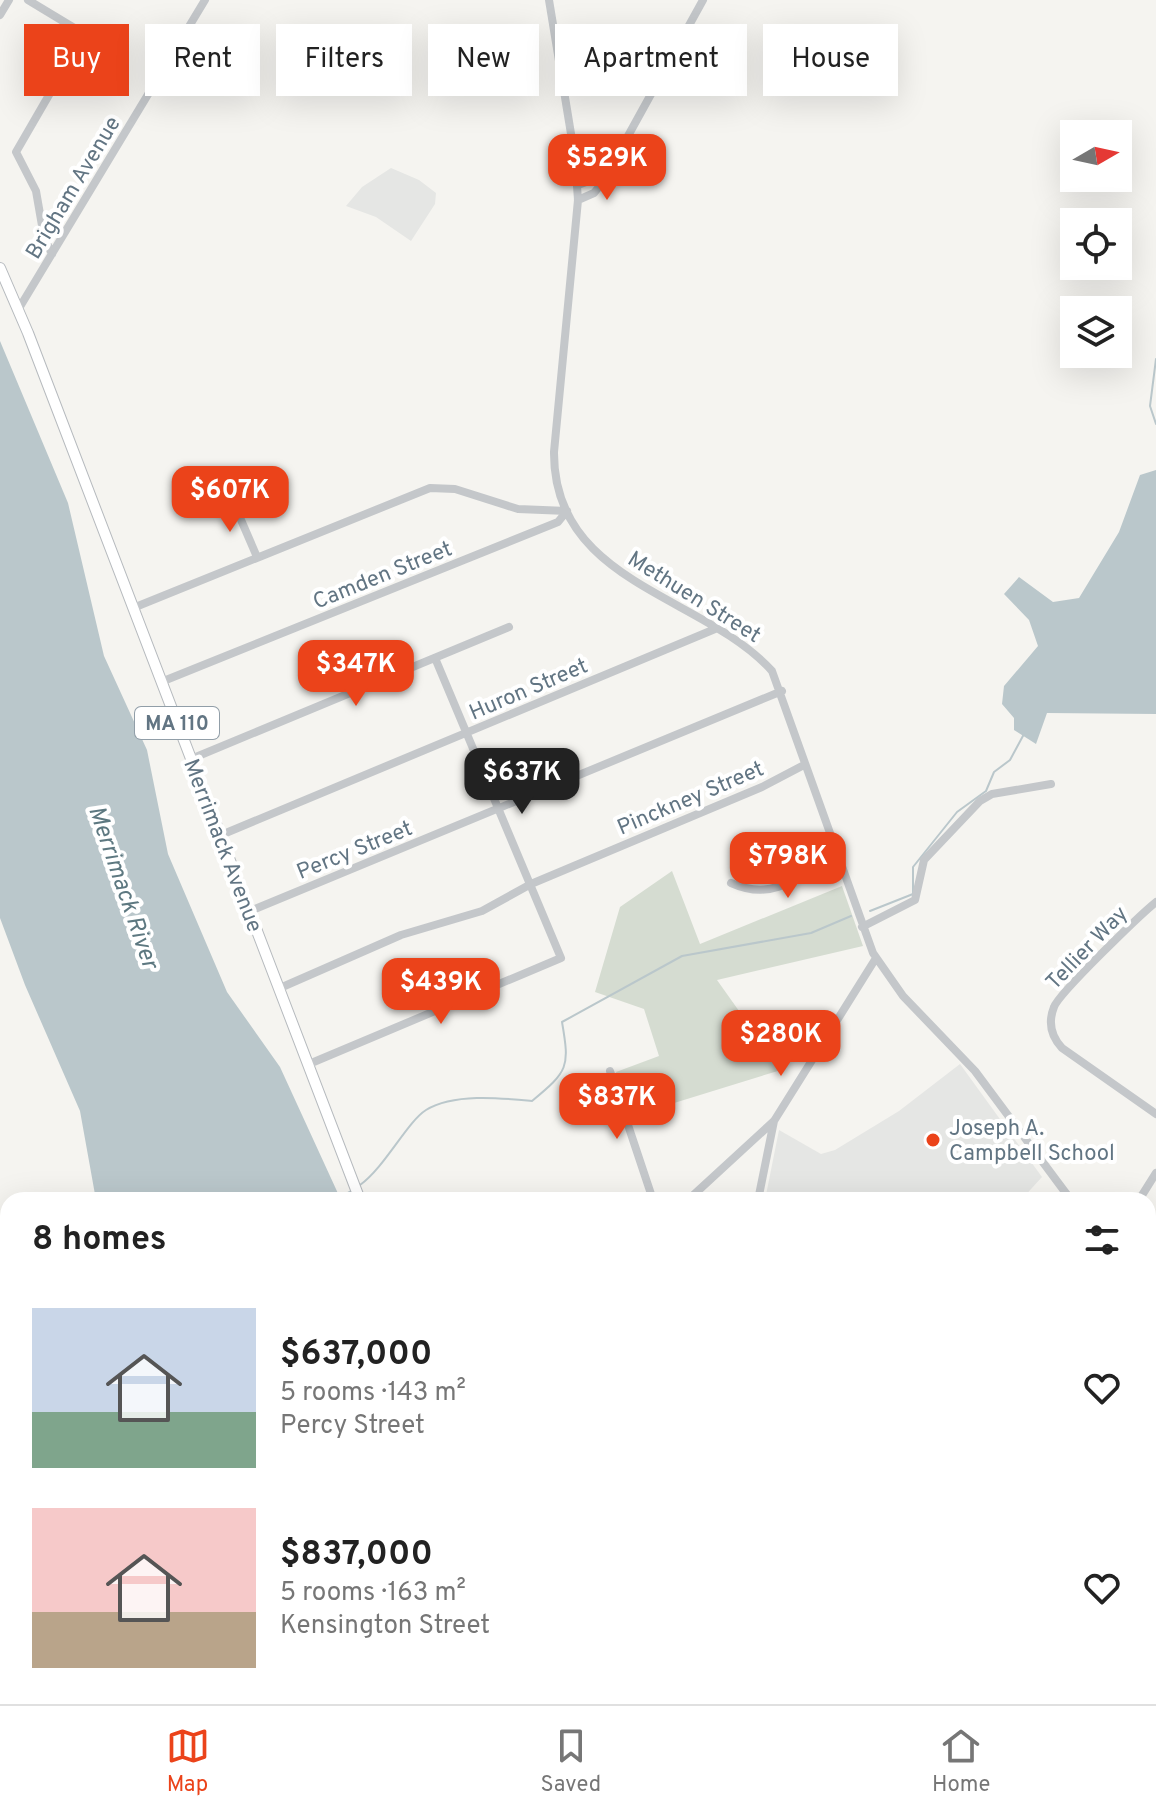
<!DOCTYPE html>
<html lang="en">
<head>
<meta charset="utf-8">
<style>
	body { margin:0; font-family:Overpass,sans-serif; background:#f2f2f2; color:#222; height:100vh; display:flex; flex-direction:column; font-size:30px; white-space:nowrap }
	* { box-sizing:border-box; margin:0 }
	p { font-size:26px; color:#767676 }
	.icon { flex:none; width:44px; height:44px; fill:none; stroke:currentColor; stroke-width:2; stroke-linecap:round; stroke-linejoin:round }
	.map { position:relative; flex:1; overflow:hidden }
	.sheet { position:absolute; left:0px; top:1192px; width:1156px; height:512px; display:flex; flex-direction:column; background:#fff; border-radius:24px 24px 0 0; box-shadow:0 8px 32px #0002 }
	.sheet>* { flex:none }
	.hud { position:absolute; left:24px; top:24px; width:1108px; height:72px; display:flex; gap:16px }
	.needle { width:52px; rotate:81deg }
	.controls { position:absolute; left:1060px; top:120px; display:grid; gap:16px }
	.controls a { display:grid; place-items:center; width:72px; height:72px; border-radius:0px; background:#fff; box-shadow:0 8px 32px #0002; font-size:40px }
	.price { position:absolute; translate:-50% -68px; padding:0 18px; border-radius:16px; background:#eb431a; color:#fff; font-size:26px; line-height:52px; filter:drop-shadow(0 2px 4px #0008) }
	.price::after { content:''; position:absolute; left:50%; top:48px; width:24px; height:18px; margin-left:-12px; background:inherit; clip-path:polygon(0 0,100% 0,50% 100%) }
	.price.current { background:#222; color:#fff }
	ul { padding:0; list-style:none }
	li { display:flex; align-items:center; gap:24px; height:200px; padding:0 32px }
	li span { display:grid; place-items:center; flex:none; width:224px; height:160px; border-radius:0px; color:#555 }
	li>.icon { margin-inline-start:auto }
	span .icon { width:96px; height:96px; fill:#fffc; stroke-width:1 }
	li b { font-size:34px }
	h2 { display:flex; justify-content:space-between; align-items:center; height:96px; padding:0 32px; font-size:34px }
	.pill { padding:0 28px; border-radius:0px; background:#fff; box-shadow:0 8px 32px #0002; font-size:28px; line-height:72px }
	.pill.current { background:#eb431a; color:#fff }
	.menu { display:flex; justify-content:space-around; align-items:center; height:112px; border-top:2px solid #e0e0e0; background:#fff; font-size:22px; color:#767676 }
	.menu a { display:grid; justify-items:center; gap:4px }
	.menu .current { color:#eb431a }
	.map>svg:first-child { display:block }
</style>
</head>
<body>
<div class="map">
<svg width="1156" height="1704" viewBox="0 0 1156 1704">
	<rect width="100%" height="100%" fill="#f5f4f0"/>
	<path fill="#e5e6e4" d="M391,168l28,12 17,13 -1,11 -24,37 -35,-24 -30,-11 16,-19z
		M960,1064l82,113 -21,23h-256l14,-70 42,24 14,-4 64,-39z"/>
	<path fill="#d5dcd1" d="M672,871l28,73 142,-58 21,60 -146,34 64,90 -149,46 -16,-44 43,-16 -15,-47 -49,-17 25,-85z
		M8,1229v467h73v8h-81v-472z"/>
	<path fill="#bac7cb" d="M0,341l68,162 36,153 43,94 21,104 59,138 53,75 61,133h-245l-16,-89 -55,-126 -25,-67z
		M1156,470v244l-109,-1 -11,31 -22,-14v-12l-12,-14 2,-18 34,-40 -9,-26 -25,-26 15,-17 34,25 26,-4 40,-66 21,-57z
		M81,1696h229v8h-229z"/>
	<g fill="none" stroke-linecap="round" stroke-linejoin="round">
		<path stroke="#bac7cb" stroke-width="2" d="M1156,359l-6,47 6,18
			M870,911l43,-17v-27l44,-55 29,-21 8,-19 16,-12 14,-26
			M360,1185c25,-18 47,-63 66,-75 28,-17 75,-12 106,-9 36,-30 38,-33 30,-79l120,-66 129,-23 40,-17
			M335,1200l16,-9"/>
		<defs>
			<path id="major" d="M0,268l28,65 332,867
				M338,1696v8"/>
		</defs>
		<use href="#major" stroke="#b6babe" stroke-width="12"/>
		<path stroke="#c4c7ca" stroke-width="8" d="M28,0l48,29 6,9 -66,114 20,39 8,46 8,17
			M549,0l26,158 3,42 -24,252c-1,132 150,143 218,219l101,282 30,43 72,75 96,129
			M0,15l9,-15
			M578,185l27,-10
			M578,200l16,-7 8,-10 101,-183
			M18,310l187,-310
			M232,499l25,58
			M133,608l297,-120 25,1 63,20 49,2
			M161,682l397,-160 9,-11
			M191,759l318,-132
			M221,835l494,-206
			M731,883c45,20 68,-8 104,-32
			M1156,902c-15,12 -97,91 -102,105 -6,15 -3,29 8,41l94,66
			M250,911l532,-220
			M862,927l53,-27 9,-40 56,-59 12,-7 59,-10
			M280,988l121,-53 81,-24 49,-27 231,-97 42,-22
			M309,1064l252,-106 -126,-300
			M610,1071l43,129
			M688,1200l86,-79 102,-163
			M758,1200l16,-79
			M1139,1200l17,-27
			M1148,1301l8,9
			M1148,1533l8,-2
			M435,1704l11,-8
			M536,1704l7,-8
			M633,1704l3,-8"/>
		<use href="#major" stroke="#fff" stroke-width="10"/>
	</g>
	<circle fill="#eb431a" stroke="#fff" stroke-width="3" cx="933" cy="1140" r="8"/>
	<g text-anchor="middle" stroke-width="8" stroke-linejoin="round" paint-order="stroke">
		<rect fill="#fff" stroke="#919ea8" stroke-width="2" x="135" y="707" width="84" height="32" rx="6"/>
		<g font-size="20" font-weight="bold" fill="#627583">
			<text x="177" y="730">MA 110</text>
		</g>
		<g font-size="22" fill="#627583" stroke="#fff">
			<text transform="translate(72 187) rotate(-59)" y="8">Brigham Avenue</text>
			<text transform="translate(382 574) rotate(-22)" y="8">Camden Street</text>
			<text transform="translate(695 596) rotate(32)" y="8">Methuen Street</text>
			<text transform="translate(528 688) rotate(-23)" y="8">Huron Street</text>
			<text transform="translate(690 797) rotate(-23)" y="8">Pinckney Street</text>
			<text transform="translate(224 845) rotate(69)" y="8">Merrimack Avenue</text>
			<text transform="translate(354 849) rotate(-22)" y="8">Percy Street</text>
			<text transform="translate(1086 947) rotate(-46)" y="8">Tellier Way</text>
		</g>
		<g font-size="22" fill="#627583" stroke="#fff" text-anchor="start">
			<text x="949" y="1135">Joseph A.<tspan x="949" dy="25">Campbell School</tspan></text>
		</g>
		<g font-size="24" font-style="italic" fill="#5d7880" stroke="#fff">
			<text transform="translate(124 887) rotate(71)" y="8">Merrimack River</text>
		</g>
	</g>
</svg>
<div class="controls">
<a><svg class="needle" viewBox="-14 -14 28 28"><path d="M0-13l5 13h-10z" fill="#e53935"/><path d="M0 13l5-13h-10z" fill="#767676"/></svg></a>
<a><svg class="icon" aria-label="locate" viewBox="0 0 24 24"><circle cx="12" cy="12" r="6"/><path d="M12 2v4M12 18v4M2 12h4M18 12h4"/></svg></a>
<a><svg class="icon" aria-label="layers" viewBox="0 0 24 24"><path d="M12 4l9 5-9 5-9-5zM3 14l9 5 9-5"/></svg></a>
</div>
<b class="price" style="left:607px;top:202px">$529K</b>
<b class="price" style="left:230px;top:534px">$607K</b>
<b class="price" style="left:356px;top:708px">$347K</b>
<b class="price current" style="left:522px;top:816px">$637K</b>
<b class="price" style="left:788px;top:900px">$798K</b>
<b class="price" style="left:441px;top:1026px">$439K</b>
<b class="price" style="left:781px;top:1078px">$280K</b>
<b class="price" style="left:617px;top:1141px">$837K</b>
<div class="hud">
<a class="pill current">Buy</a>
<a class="pill">Rent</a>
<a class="pill">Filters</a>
<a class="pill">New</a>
<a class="pill">Apartment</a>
<a class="pill">House</a>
</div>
<section class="sheet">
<h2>8 homes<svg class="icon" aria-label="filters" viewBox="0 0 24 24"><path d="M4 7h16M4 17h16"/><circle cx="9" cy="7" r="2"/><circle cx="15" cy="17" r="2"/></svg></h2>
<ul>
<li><span style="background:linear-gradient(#c9d6e8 65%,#7fa58c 0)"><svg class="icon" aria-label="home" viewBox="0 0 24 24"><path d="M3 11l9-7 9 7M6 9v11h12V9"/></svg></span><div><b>$637,000</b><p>5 rooms · 143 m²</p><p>Percy Street</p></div><svg class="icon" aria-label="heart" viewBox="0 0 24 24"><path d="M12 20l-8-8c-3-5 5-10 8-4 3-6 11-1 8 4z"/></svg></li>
<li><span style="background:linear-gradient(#f6c9c9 65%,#b9a48a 0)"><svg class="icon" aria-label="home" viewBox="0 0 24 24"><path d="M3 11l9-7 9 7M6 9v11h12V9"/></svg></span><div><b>$837,000</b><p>5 rooms · 163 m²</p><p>Kensington Street</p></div><svg class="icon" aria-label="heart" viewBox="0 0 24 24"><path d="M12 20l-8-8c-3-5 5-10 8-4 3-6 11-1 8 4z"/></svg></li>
</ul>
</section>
</div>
<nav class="menu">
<a class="current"><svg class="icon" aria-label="map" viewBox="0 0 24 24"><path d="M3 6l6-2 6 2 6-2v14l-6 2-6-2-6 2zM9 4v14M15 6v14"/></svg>Map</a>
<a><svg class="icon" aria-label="saved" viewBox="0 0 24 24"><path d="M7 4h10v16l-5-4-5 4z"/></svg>Saved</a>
<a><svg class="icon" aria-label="home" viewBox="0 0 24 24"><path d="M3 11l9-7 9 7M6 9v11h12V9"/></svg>Home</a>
</nav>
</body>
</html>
